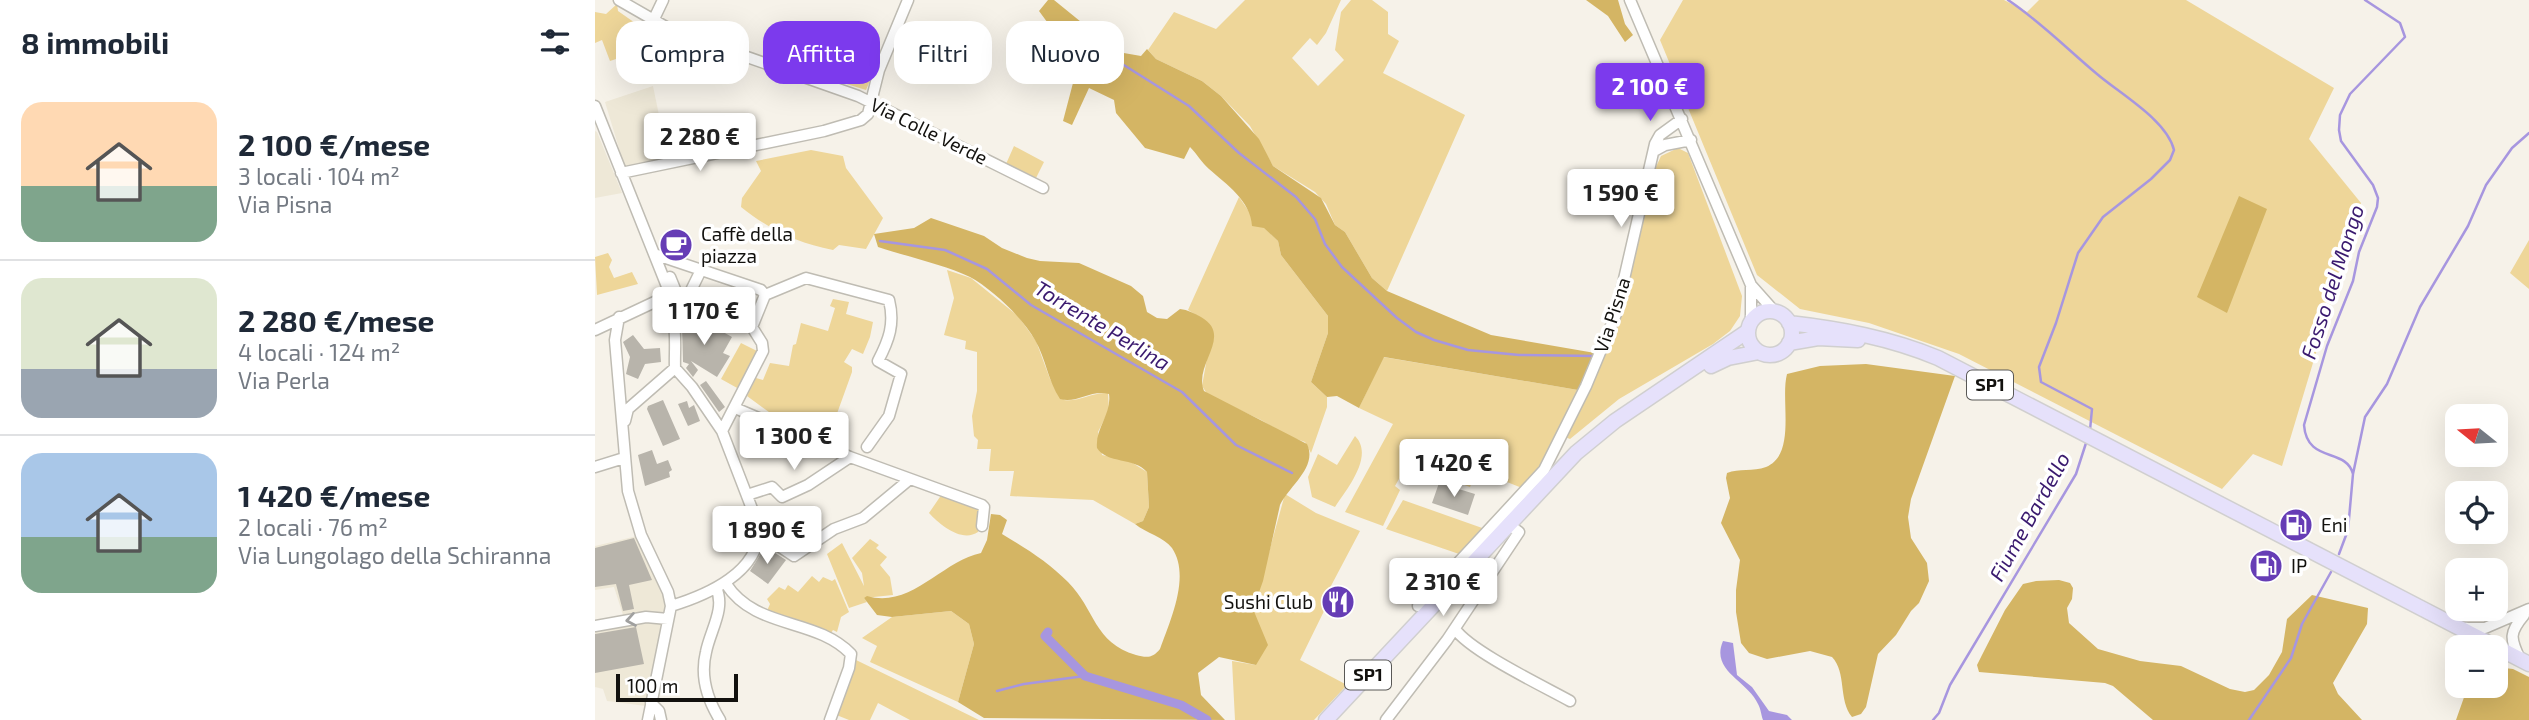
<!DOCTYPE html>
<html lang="it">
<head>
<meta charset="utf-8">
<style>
	body { margin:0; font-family:"Exo 2",sans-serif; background:#f6f6f7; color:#1f2937; height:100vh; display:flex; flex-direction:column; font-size:26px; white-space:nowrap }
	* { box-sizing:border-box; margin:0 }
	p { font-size:23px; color:#747a83 }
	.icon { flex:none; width:38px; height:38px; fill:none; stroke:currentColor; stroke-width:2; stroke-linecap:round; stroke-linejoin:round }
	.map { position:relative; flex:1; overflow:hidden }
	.details { display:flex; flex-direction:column; background:#fff; width:595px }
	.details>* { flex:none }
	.hud { position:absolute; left:21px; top:21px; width:665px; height:63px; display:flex; gap:14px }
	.needle { width:46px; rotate:288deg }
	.controls { position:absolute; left:1850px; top:404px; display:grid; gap:14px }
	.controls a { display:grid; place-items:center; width:63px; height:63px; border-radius:14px; background:#fff; box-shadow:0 7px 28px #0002; font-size:35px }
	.scale { position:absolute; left:21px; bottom:18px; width:122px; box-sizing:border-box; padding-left:7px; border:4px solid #12110e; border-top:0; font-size:19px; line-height:24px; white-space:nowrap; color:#12110e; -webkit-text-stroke:5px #fff; paint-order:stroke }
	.price { position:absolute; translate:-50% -60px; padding:0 16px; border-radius:7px; background:#fff; color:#222; font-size:23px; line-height:46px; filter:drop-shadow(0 2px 4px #0008) }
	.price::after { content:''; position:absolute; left:50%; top:42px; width:21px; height:16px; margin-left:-10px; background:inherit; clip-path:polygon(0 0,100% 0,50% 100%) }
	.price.selected { background:#7c3aed; color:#fff }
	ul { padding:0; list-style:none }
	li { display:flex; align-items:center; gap:21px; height:175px; padding:0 21px }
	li+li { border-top:2px solid #e0e1e3 }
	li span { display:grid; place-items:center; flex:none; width:196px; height:140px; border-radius:21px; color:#555 }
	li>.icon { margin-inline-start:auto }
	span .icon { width:84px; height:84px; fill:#fffc; stroke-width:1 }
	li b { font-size:30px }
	h2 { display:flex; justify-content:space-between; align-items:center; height:84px; padding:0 21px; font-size:30px }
	.chip { padding:0 24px; border-radius:21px; background:#fff; box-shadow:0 7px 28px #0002; font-size:24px; line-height:63px }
	.chip.selected { background:#7c3aed; color:#fff }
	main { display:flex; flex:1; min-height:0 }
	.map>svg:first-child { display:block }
</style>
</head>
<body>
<main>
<section class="details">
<h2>8 immobili<svg class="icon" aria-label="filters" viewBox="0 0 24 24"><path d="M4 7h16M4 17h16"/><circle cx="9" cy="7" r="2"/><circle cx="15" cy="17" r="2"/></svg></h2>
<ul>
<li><span style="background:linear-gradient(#ffd9b3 60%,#7fa58c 0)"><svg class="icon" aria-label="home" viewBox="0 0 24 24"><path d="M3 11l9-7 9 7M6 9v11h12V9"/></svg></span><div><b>2 100 €/mese</b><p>3 locali · 104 m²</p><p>Via Pisna</p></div></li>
<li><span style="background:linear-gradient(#dfe7d0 65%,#9aa5b1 0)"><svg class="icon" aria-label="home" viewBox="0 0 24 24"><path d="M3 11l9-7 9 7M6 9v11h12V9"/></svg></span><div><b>2 280 €/mese</b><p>4 locali · 124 m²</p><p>Via Perla</p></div></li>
<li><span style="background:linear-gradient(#a9c7e8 60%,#7fa58c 0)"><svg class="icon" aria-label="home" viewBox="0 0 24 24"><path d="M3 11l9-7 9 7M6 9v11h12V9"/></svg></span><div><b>1 420 €/mese</b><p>2 locali · 76 m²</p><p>Via Lungolago della Schiranna</p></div></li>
</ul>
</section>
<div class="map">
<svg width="1934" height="720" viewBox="0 0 1934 720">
	<rect width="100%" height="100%" fill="#f6f2e9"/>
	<path fill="#eee8d7" d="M58,86l15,73 -43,9 -20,-66z
		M0,131l2,1 25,61 -27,5z
		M42,536l27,53 2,27 -43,-1 -9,-28 -19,3v-44z
		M26,619l40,5 -15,82 -39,-5 -4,-12 -8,-2v-63z"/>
	<path fill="#eed699" d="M650,0h96l-15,33 -9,12 -7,-7 -18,20 26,28 26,-26 -9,-10 6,-38 10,-12h21l16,12v22l11,7 -16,32 82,42 -78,176 -15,-13 -27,-46 -10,-7 -9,-21 -11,-12 -42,-26 -23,-40 -29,-30 -19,-15 -46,-22 -8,-9 26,-38 42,17z
		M1088,0h321l23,12 12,-12h147l148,88 -25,51 52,64 -79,263 -29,-12 -31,35 -263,-135 -90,-31 -69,-14 -43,-34 -97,-235z
		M22,4l1,7 30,21 -14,28h-7l-2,-4 -15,5 -8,-21 -7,3v-31l11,2z
		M254,51l3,1 -1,4 13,4 3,-8 13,5 -14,33 -29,-9z
		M419,146l30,16 -9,18 -29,-16z
		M1083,148l10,5 54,143 -2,20 -10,15 -17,13 -94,55 -49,40 -5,-2 59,-131 31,-137 6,-13z
		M216,150l32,6 3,12 37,50 -17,31 -27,-4 -6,5c-36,-7 -63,-20 -92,-43l1,-9 19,-27 -5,-10z
		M644,197l13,19 26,25 3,14 47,61v17l-17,49 16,15v10l-16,46 -6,-11 -17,-6 -27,-16 -53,-25 -6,-9 5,-28 -9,-42 -10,-6z
		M1934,240v49l-19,-16z
		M13,253l4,7 -3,7 5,11 18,-6 6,12 -41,11 -2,-38z
		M352,270l24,8 47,38 18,25 14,38 14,21c15,2 28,-8 44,-7l1,17 -11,22 4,23 29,7 16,10 2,35 -6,14 -8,3 -42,-24 -83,-4 4,-25h-25l2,-22h-14l1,-9 -4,-4 -2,-20 5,-25v-39l-12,-3 1,-8 -22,-6 10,-37z
		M238,299l16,3 -3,12 27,8 -3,15 -7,17 -11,-5 -8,13 8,5v5l-26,72 -31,-13 -48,-35 9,-18 7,2 7,-17 19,3 4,-21 3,-1 5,-21 27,8 7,-23 -5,-2z
		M146,343l18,9 -20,37 -18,-10z
		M788,357l195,33 -36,74 -20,24 -45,-18 -7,17 -63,-22 -12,21 5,4 -17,36 -38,-14 48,-88 -34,-16z
		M760,436c20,20 -9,54 -20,71l-23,-10 -4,-20 10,-23 19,11z
		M347,494l28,9 9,7 2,11 -3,11c-16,11 -38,-7 -49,-19z
		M690,494l31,19 44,18 -37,70 3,6 -26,53 47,25 -33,35h-79l-3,-59 24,4 -3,-55z
		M808,500l82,29 -23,26 -76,-26z
		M275,539l9,6 -3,3 11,9 -7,8 10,12 3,18 -29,3 3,4 -18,6 -22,-54 15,-11 22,43 -2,-13 -10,-15z
		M217,576l7,6 4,-5 9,4 3,-2 14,33 -8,5 -4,15 -4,-2 -2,3 -65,-20 4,-9 -3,-5 12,-12 6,3 3,-5 10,7z
		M356,611l18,13 5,20 -16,58 -88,-40 7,-16 -15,-8 30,-21z
		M259,659l125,61h-69l-32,-17 -8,17h-21l-15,-6z"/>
	<path fill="#d4b564" d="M453,0h6l64,52 23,4 6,-7 9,10 46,22 19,15 38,43 14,27 48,32 14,27 10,7 27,46 15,13 104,44 104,18 -17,37 -194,-33 -25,51 -22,-12 -10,1 -16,-15 17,-49v-17l-47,-61 -3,-14 -14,-13 -12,-2c-1,-25 -26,-42 -43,-57 -7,-6 -12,-15 -19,-22l-6,12 -39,-11 -29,-35 -2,-13 -25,-12 -17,37 -9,-4 10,-38 -6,-10 -3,-28 -25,-34z
		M991,0h32l7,24 8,11 -8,7 -17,-26z
		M1644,196l28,13 -40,104 -30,-16z
		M336,218l53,18 18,12 25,10 13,3 39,2 52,23 12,10 4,16 10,6 10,1 13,-10c8,1 14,4 21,8 33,19 -8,47 3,74l103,53c11,23 -18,42 -27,61l-17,76 -10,28 15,36 -12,20 -37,-8 -21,16 3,22 24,25 -241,-2 -26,-16 16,-58 -5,-20 -18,-13 -59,6 -15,-2 -13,-17 3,-2c44,13 75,-35 114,-43l6,-13 4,-26 9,1 7,5 -5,14c25,15 46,28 66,48 27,27 26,61 68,73 11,3 17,3 24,-6 10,-28 31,-73 12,-101 -8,-11 -26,-15 -37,-24l8,-3 6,-14 -2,-35c-13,-15 -40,-8 -50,-24 -2,-20 15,-34 12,-54 -18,-5 -32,10 -49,5 -12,-18 -14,-40 -25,-59 -12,-22 -43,-51 -65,-63 -25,-12 -65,-21 -92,-30l-4,-13 40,-6z
		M1271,364l89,12 -44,123 -3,18 3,21 16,25 2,18 -10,22 -8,8 -15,24 -18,19 -12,53 -5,7 -9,3c-14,-17 -5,-44 -20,-60l-22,-6 -43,8 -18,-6 -8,-10 -5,-31v-22l4,-30 -19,-37 9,-25 -4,-20 1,-5c12,-5 26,-1 39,-6 31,-13 14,-67 21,-93l33,-8z
		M1464,580l11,3 3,5 -1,11 -5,9 2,15 29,26 42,12 41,5 49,23 15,3 9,-2 15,-15 13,-23 5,-33 25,-24 56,13 -1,16 -34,59 5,11 24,26h-209l-40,-34 -8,-3 -126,-11 -2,-7 5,-10 23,-45 18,-26 13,-3z
		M1901,667l17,2 16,8v43h-73l12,-34h27z"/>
	<path fill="#a796df" d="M1128,641l10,2 4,32 15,12 17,24 18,4 5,5h-29c-2,-5 -2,-11 -5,-16 -10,-23 -48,-33 -35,-63z"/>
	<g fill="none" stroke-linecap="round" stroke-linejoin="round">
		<path stroke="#a796df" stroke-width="2.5" d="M1413,0c33,22 59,49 89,74 22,19 70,46 77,76l-4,10 -19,19 -48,38 -25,36 -22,70 -17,44 2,15 51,27 -2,21
			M524,62l70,44 50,47 57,44 19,22 10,25 17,23 55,51 19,14 18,8 34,10 51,5 75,1
			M285,241l65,9 42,19 44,36 151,87 54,53 56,28
			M1758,474c-7,-27 -46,-10 -49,-49l23,-79 26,-65 6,-29 18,-45 1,-9 -5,-13 -32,-44 -2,-11 1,-15 10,-21 55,-57 -5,-14 -35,-23
			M1744,554l9,-24 5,-56 12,-57 22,-33 33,-77 48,-81 18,-41 26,-37 17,-15
			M402,691l27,-7 61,-8
			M1338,720l6,-7 11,-28 126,-211 11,-34
			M1654,720l42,-62 11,-34 29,-52"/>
		<path stroke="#a796df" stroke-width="9" d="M453,632l-3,4 40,40 96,29 26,15"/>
	</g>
	<path fill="#b8b4ab" d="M103,318l34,19 -9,16 7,3 -13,21 -26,-16 7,9 -5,7 -7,-9 3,-4 -6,-2 -1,-35 5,-8 9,3z
		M38,335l11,14 16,-1 1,14 -16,2 -7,15 -12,-5 4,-17 -7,-15z
		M111,381l19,26 -6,5 -19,-27z
		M68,400l17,39 -17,7 -16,-37 1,-3z
		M92,401l2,7 5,-3 6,16 -12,5 -10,-22z
		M57,450l5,14 11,-4 4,10 -3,2 1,5 -25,9 -7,-31z
		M844,483l36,11 -7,21 -36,-12z
		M39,538l18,42 -23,5 5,24 -11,2 -7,-27 -21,3v-39z
		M168,550l9,8 3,-5 11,7 -18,24 -18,-13z
		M41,627l8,37 -49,9v-39z"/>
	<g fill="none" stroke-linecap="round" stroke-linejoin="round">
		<defs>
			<path id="minor" d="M24,0l54,31 185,65 185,92
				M1035,0l121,285 24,27
				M58,21l10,-21
				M0,106l73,183v5l-7,5 -66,31
				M1059,151l11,-6 26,-5
				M26,173l203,-42 37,-11 7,-6 11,-44 29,-70
				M59,254l107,36 4,5
				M75,277l9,22 -4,19
				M1156,285v37
				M170,295l41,-17 83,22c6,24 0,40 -11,61l23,13 -12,42 -22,31
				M85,313l21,-43
				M24,317l-4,23 13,151 13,44 27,57 3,14 -23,114
				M80,368l17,19 30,44
				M140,408l115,49 132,48 2,2 -2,19
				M30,421l3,-12 47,-41c-1,-21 5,-56 -14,-69
				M0,467l29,-9
				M152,495l25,-8 10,10 26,-12 42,-28
				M164,527l20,19 15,10 40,-27 29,-11 47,-39
				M131,584c30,46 89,33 125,70l-2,14 -19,52
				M121,588c10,20 -6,43 -10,64 -6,24 1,47 14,68
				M76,606c36,-11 90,-34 88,-79l-37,-96 41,-80 -1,-8 -10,-16 13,-32
				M823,606l126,-136 42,-84 30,-72 39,-170 5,-9 22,-16
				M0,626l51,-9 22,2
				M1867,628h23l44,-19
				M860,629c15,22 88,57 115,72
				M1925,659c-10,-21 -11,-26 4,-44
				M56,703l8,8 2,9
				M791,720l61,-80 72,-108 -11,-8"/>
			<path id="major" d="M1153 333a22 22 0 1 1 44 0a22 22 0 1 1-44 0Z
				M1194,323c52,6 101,15 149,35l591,306
				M1194,343l29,-5 40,2
				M1116,366l17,-8 31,-6
				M731,720l250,-267 39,-32 133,-90"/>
		</defs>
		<use href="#minor" stroke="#bfbcb3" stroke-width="13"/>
		<use href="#major" stroke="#d0cfcf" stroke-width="17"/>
		<use href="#minor" stroke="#fff" stroke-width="10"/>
		<use href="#major" stroke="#e6e1fb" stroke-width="14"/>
	</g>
	<defs><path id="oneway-chevron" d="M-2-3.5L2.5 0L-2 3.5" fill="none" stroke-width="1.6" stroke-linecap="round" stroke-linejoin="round" transform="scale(1.75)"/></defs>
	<use stroke="#a0a09f" href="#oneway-chevron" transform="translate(36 620) rotate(170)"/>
	<defs>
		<symbol id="cafe-disc" viewBox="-11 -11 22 22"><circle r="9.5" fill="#663db5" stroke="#fff"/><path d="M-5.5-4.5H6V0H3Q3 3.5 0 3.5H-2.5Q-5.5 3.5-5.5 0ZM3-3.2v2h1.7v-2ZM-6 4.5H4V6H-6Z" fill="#fff"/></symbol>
		<symbol id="fuel-disc" viewBox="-11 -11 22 22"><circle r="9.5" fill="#663db5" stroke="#fff"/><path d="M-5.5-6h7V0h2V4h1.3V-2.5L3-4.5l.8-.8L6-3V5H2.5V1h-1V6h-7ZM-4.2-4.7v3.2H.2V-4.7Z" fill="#fff"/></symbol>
		<symbol id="restaurant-disc" viewBox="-11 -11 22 22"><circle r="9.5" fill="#663db5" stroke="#fff"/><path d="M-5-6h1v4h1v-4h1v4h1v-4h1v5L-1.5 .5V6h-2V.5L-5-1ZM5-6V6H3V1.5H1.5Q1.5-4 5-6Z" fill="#fff"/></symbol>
	</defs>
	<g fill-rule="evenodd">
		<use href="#cafe-disc" x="62" y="226" width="38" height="38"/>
		<use href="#fuel-disc" x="1682" y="506" width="38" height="38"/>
		<use href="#fuel-disc" x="1652" y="547" width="38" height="38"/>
		<use href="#restaurant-disc" x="724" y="583" width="38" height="38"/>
	</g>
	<g text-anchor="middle" stroke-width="7" stroke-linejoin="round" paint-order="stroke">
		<g fill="#fff" stroke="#595856" stroke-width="2">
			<rect x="1372" y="370.5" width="46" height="29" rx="5"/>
			<rect x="750" y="660.5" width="46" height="29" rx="5"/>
		</g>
		<g font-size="18" font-weight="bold" fill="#12110e">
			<text x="1395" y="391">SP1</text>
			<text x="773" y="681">SP1</text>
		</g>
		<g font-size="19" fill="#12110e" stroke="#fff">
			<text transform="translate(334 131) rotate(26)" y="7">Via Colle Verde</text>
			<text transform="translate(1017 315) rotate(-72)" y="7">Via Pisna</text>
		</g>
		<g font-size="19" fill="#12110e" stroke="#fff" text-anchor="start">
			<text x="106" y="241">Caffè della<tspan x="106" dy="22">piazza</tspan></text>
			<text x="1726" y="532">Eni</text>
			<text x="1696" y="573">IP</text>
			<text x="718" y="609" text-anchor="end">Sushi Club</text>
		</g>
		<g font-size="21" font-style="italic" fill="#3a1a6f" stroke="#fff">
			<text transform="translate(1738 282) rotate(-72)" y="7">Fosso del Mongo</text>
			<text transform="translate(507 326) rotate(31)" y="7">Torrente Perlina</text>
			<text transform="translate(1435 517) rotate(-61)" y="7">Fiume Bardello</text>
		</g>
	</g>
</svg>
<div class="controls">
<a><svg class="needle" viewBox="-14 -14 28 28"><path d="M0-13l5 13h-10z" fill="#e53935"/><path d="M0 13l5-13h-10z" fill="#747a83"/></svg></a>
<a><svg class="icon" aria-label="locate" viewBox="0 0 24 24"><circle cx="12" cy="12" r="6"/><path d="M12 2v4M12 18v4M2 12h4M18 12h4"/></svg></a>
<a>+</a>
<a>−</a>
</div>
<div class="scale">100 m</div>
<b class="price selected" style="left:1055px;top:123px">2 100 €</b>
<b class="price" style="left:105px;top:173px">2 280 €</b>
<b class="price" style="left:1026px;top:229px">1 590 €</b>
<b class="price" style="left:109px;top:347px">1 170 €</b>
<b class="price" style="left:199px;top:472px">1 300 €</b>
<b class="price" style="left:859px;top:499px">1 420 €</b>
<b class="price" style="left:172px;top:566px">1 890 €</b>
<b class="price" style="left:848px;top:618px">2 310 €</b>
<div class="hud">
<a class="chip">Compra</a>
<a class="chip selected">Affitta</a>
<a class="chip">Filtri</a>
<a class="chip">Nuovo</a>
</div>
</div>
</main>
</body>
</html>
